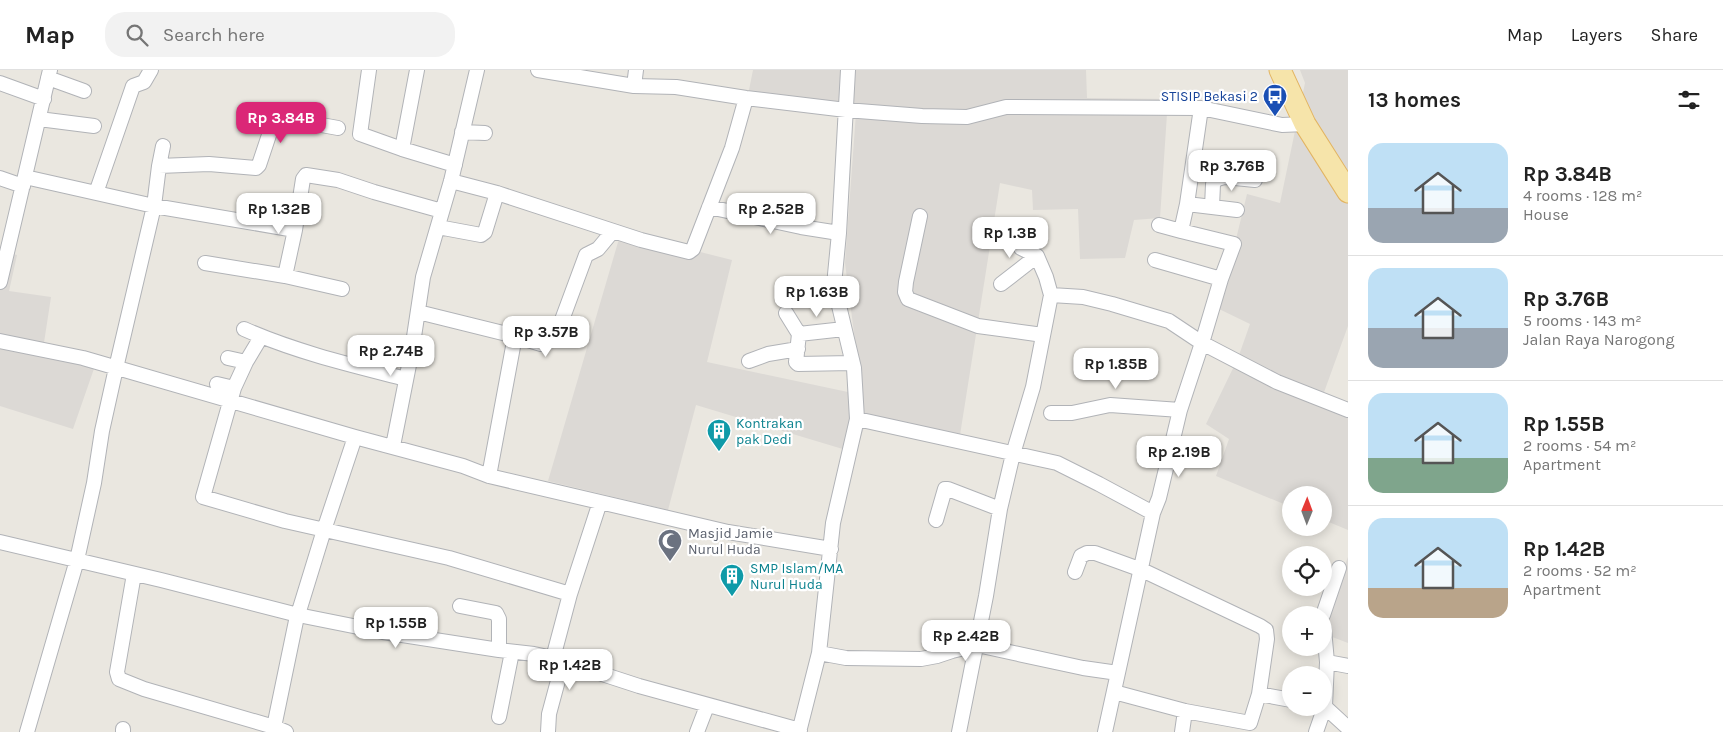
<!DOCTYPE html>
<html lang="en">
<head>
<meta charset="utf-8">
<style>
	body { margin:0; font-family:Karla,sans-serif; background:#f2f2f2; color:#222; height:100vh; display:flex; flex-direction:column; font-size:19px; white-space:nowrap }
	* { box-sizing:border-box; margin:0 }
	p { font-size:16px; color:#767676 }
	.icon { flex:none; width:28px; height:28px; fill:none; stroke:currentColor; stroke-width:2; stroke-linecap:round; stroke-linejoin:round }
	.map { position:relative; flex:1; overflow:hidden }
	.sheet { display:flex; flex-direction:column; background:#fff; width:375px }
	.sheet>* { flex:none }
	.needle { width:32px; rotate:1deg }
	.tools { position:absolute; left:1282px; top:416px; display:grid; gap:10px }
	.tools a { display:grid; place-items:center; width:50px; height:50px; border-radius:50%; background:#fff; box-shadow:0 2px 12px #0003; font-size:25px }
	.price { position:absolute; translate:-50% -42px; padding:0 11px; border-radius:10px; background:#fff; color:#222; font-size:16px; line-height:32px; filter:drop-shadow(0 1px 2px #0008) }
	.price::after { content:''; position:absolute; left:50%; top:30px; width:15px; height:11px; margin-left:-8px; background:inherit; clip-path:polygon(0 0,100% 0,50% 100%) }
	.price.on { background:#db2777; color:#fff }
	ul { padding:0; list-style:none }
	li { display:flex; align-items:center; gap:15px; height:125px; padding:0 20px }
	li+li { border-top:1px solid #e0e0e0 }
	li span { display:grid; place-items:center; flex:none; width:140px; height:100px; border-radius:15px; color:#555 }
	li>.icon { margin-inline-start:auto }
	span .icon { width:60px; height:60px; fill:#fffc; stroke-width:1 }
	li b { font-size:21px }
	h2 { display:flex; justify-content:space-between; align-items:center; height:60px; padding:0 20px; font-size:21px }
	header { display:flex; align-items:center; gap:30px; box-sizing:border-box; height:70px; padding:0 25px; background:#fff; border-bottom:1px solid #e0e0e0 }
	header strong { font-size:24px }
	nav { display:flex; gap:28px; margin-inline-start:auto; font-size:18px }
	.search { width:350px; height:45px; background:#f2f2f2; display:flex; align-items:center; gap:12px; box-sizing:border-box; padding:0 18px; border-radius:20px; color:#767676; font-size:19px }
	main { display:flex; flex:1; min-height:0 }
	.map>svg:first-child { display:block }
</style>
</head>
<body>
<header>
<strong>Map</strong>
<div class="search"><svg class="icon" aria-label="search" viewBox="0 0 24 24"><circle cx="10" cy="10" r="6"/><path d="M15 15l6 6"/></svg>Search here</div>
<nav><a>Map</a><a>Layers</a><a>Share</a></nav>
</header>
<main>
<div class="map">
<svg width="1348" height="662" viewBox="0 0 1348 662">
	<rect width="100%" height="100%" fill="#eae7e0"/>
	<path fill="#dcd9d5" d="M753,0h333l1,28 81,1 -8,119 -26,2 -9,38 -45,1 -2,-50 -45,1 -1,-20 -32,-7 -40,252 -94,-14 -10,32 -160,-48 -28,105 -120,-29 73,-249 111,28 -25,102 155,33 -17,-132 11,-150 -108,-18z
		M1300,0h48v256l-25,69 25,11v124l-24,-10v-25h-33v12l-75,-31 13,-37 -23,-15 32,-66 12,-34 -31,-15 28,-115 33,9 25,-120z
		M0,181l17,4 -8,36 42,6 -8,52 53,14 -23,66 -73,-23z
		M1348,487v86l-21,-8 -1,-21z"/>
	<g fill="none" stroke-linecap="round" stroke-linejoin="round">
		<defs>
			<path id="minor" d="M369,0l-9,64 42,15 15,-79
				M538,0l96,16 42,1 70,11 100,12 76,6 45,1 39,-10 195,1 81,17 23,-1
				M48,8l36,13
				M0,13l44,16
				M634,16l2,-16
				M1201,38l-14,96 50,6
				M39,49l55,7
				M462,62l23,1
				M402,79l53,16
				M159,96l50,-2 47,4 3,-3 15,-45 4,-3 60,11
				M25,107l129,29 141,24
				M0,108l23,8
				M451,111l46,12 144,47 48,12 4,-3 39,-101 14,-50
				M96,123l36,-104 1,-3 11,-4 7,-12
				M709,137l92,20 38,6
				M1212,137l1,-23 4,-5 8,-2 30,3
				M920,146l-14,66 -1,10 3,7 70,27 65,9
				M1159,155l22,6 6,-27
				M438,157l43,8 4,-3 12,-39
				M1021,157v21l16,8 9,21 5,18
				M1155,190l66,19
				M205,193l80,13
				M0,212l50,-212
				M1001,214l36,-28
				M342,219l-57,-13 10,-46 8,-51 3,-4 32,5 36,12 68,19
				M418,242l97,24
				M786,243l13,21 45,-5
				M244,259c52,23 107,36 162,50
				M799,264l-3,28 2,2 54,-1
				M0,271l83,17 272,79 108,29 26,10 239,56 103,17
				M228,288l18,4 -12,26 -31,109 82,24 164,37 121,36
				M749,291l19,-7 30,-5
				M246,292l15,-25
				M217,314l17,4
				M1051,343h21l38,-8 70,5
				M857,349l200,44 42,21 54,29
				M393,376l19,-96 11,-73 28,-96 26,-111
				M489,406l26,-140 26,8 12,-7 6,-9 27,-73 12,-6 15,-18
				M936,450l9,-31h3l52,20
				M0,472l161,38 137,35 85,17 116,18 35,4 19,4 86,28 161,44
				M1075,502l6,-16 6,-3h8l47,17 118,56 6,4 1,9 -8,55
				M134,504l-17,98 2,7 25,10 130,38
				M460,536l36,7 3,6v31
				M1323,545l16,-47
				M819,583l27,5 75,1 16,-3 15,-5 25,-6 106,23 35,5
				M553,588l17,-64 30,-92
				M1327,592l21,4
				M1114,622l71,19 65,12 9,-29 32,6
				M1324,636l24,22
				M499,647l13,-65
				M27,662l50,-172 17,-77 8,-52 14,-63 38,-162 5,-40 4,-20
				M123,662v-3
				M286,662l-12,-5 22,-106 28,-91 31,-93
				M548,662l1,-18 14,-52
				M697,662l10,-26
				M799,662l20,-79 14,-130 24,-104 -3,-51 -20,-83 5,-52 9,-163
				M959,662l27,-136 14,-87 13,-55 20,-67 18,-92 32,2 29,7 57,17 33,22 19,-64 13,-35 -53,-13
				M1105,662l48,-219 6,-15 21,-88 22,-67 75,39 71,28
				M1182,662l3,-21
				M1316,662l9,-26 2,-44 -3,-33"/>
			<path id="primary" d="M1280,0l25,54 43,68"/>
		</defs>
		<use href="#minor" stroke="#b1b3b7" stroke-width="16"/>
		<use href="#primary" stroke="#e2b462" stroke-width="23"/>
		<use href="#minor" stroke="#fff" stroke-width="14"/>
		<use href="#primary" stroke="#f6e4aa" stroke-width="21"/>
	</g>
	<defs>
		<symbol id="bus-pin" viewBox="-11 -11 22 30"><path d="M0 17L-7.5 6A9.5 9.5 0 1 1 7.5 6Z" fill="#1a4fb4" stroke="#fff"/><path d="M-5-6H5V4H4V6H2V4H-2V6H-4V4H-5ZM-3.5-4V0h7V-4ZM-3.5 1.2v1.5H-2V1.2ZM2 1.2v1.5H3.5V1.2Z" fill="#fff"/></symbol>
		<symbol id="building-pin" viewBox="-11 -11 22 30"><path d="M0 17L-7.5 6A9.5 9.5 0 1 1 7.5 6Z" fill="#0f9aa8" stroke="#fff"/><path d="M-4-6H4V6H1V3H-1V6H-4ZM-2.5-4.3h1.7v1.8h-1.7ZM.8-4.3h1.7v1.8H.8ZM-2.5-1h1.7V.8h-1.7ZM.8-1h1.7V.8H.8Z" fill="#fff"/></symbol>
		<symbol id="mosque-pin" viewBox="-11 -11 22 30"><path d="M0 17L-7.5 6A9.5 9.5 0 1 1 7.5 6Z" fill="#6b7280" stroke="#fff"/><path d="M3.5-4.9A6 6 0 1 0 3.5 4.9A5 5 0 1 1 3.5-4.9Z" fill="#fff"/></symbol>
	</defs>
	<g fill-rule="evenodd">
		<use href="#bus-pin" x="1261" y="12" width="28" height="38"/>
		<use href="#building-pin" x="705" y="347" width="28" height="38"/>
		<use href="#mosque-pin" x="656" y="457" width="28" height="38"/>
		<use href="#building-pin" x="718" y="492" width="28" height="38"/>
	</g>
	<g text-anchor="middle" stroke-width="4.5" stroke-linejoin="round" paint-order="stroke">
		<g font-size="14" fill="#164399" stroke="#fff" text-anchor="end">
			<text x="1258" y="31">STISIP Bekasi 2</text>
		</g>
		<g font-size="14" fill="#0d838f" stroke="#fff" text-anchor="start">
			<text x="736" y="358">Kontrakan<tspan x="736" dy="16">pak Dedi</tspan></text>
			<text x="750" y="503">SMP Islam/MA<tspan x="750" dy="16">Nurul Huda</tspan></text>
		</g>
		<g font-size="14" fill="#5b616d" stroke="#fff" text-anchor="start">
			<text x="688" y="468">Masjid Jamie<tspan x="688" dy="16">Nurul Huda</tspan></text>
		</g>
	</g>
</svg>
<div class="tools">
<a><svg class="needle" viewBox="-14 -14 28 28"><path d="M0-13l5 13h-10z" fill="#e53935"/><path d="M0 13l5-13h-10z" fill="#767676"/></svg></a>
<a><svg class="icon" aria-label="locate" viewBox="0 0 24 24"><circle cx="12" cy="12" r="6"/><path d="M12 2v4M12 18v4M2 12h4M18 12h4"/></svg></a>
<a>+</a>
<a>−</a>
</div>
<b class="price on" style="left:281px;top:74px">Rp 3.84B</b>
<b class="price" style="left:1232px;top:122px">Rp 3.76B</b>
<b class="price" style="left:279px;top:165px">Rp 1.32B</b>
<b class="price" style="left:771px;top:165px">Rp 2.52B</b>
<b class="price" style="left:1010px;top:189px">Rp 1.3B</b>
<b class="price" style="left:817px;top:248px">Rp 1.63B</b>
<b class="price" style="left:546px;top:288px">Rp 3.57B</b>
<b class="price" style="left:391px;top:307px">Rp 2.74B</b>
<b class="price" style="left:1116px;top:320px">Rp 1.85B</b>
<b class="price" style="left:1179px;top:408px">Rp 2.19B</b>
<b class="price" style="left:396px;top:579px">Rp 1.55B</b>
<b class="price" style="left:966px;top:592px">Rp 2.42B</b>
<b class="price" style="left:570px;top:621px">Rp 1.42B</b>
</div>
<section class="sheet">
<h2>13 homes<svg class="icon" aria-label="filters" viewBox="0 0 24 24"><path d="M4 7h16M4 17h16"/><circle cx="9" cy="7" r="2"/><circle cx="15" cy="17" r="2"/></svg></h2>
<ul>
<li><span style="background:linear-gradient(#bfe0f5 65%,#9aa5b1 0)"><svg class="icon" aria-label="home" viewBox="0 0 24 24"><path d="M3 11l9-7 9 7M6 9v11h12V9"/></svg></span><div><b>Rp 3.84B</b><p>4 rooms · 128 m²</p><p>House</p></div></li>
<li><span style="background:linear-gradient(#bfe0f5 60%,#9aa5b1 0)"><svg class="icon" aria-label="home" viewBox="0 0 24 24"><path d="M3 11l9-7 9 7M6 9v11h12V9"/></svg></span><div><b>Rp 3.76B</b><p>5 rooms · 143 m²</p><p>Jalan Raya Narogong</p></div></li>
<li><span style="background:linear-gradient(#bfe0f5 65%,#7fa58c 0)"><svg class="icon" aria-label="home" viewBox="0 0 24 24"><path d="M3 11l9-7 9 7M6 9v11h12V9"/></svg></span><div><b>Rp 1.55B</b><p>2 rooms · 54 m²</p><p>Apartment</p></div></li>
<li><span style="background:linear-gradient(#bfe0f5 70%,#b9a48a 0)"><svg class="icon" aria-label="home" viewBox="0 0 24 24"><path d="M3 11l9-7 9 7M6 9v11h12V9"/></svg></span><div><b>Rp 1.42B</b><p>2 rooms · 52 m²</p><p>Apartment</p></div></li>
</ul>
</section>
</main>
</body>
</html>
